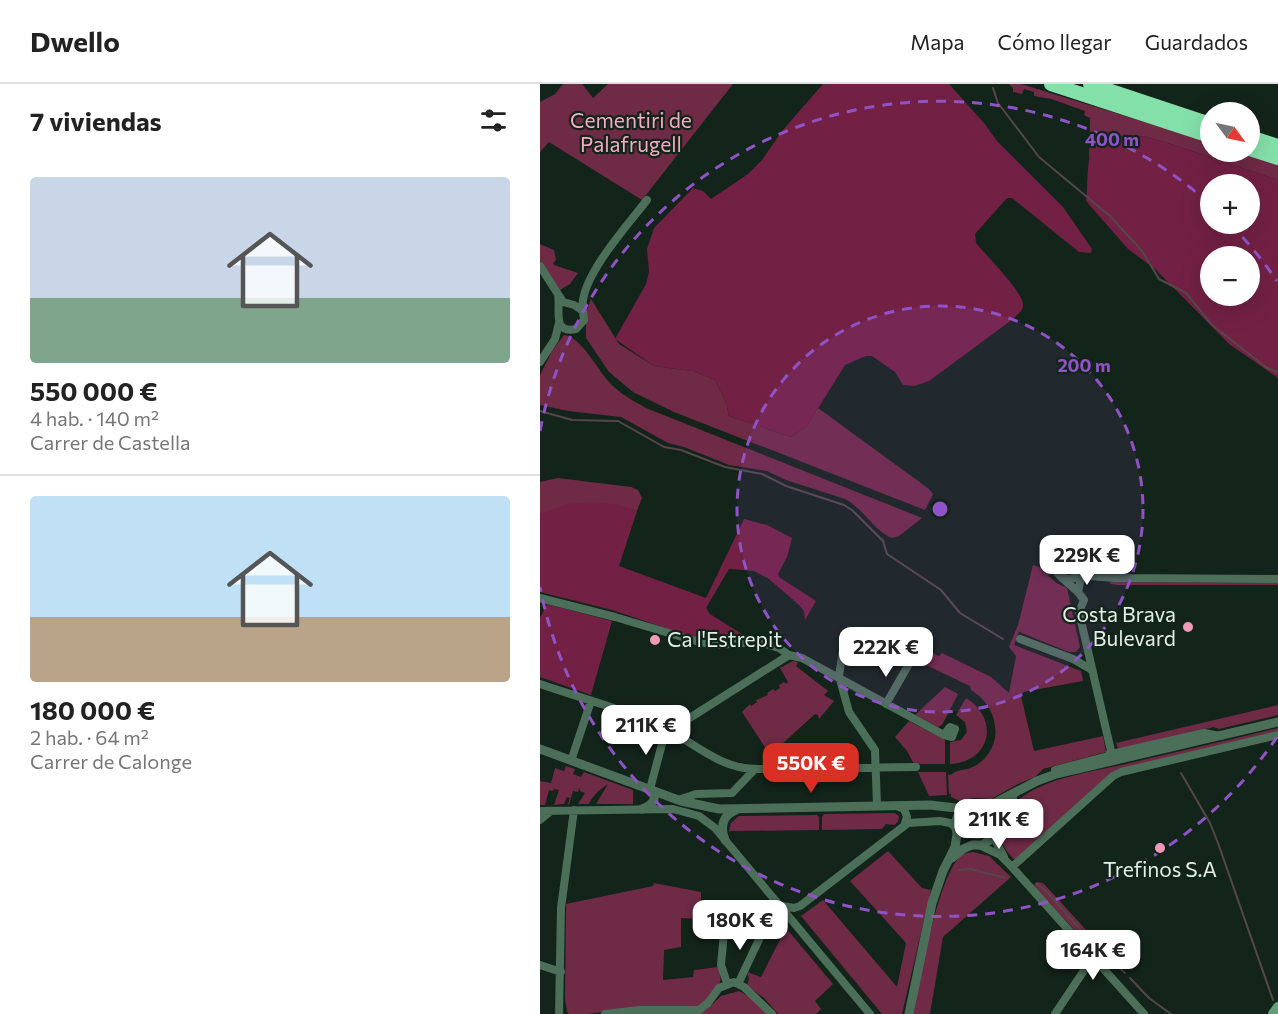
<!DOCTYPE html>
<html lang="es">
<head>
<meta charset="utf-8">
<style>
	body { margin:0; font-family:Commissioner,sans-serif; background:#f6f6f6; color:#222; height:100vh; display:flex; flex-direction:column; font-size:22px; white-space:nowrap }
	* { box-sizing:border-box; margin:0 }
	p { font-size:20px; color:#767676 }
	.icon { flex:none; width:33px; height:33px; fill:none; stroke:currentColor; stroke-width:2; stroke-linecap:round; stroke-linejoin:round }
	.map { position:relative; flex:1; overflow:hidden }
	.panel { display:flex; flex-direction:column; background:#fff; width:540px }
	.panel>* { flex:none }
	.needle { width:39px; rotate:123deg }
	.controls { position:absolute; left:660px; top:18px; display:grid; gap:12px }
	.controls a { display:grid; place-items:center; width:60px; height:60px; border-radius:50%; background:#fff; box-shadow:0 6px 24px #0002; font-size:30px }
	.price { position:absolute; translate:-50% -51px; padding:0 14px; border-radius:12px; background:#fff; color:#222; font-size:20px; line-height:39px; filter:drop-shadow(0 2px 3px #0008) }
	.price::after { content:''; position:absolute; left:50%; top:36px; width:18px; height:14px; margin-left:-9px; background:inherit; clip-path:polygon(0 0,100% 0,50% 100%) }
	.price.selected { background:#d93025; color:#fff }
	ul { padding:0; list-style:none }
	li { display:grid; align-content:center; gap:12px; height:318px; padding:0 30px }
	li+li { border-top:2px solid #e0e0e0 }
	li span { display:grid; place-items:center; height:186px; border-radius:6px; color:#555 }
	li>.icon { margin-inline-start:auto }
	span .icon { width:108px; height:108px; fill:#fffc; stroke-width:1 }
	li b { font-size:26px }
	h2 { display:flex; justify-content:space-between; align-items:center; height:72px; padding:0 30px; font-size:26px }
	header { display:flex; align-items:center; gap:36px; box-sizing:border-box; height:84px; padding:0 30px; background:#fff; border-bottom:2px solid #e0e0e0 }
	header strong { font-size:28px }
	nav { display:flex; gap:33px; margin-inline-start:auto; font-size:21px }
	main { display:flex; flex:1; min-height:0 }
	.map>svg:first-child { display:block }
</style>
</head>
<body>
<header>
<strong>Dwello</strong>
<nav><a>Mapa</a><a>Cómo llegar</a><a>Guardados</a></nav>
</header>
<main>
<section class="panel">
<h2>7 viviendas<svg class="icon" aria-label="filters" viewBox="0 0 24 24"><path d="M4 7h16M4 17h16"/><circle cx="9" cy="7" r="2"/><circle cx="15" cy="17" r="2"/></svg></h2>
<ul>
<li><span style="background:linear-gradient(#c9d6e8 65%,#7fa58c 0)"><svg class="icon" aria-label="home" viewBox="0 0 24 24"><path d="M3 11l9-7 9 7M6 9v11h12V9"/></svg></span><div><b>550 000 €</b><p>4 hab. · 140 m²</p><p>Carrer de Castella</p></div></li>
<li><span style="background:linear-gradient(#bfe0f5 65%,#b9a48a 0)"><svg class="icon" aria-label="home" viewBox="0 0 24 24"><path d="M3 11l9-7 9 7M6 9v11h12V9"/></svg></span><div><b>180 000 €</b><p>2 hab. · 64 m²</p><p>Carrer de Calonge</p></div></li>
</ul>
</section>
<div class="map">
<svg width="738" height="930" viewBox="0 0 738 930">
	<rect width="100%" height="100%" fill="#13241a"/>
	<path fill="#6f2a46" d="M23,0h19l11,14 15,-14h125l-91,116 -93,-58 -9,10v-50l15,-8z
		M469,0h12l189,58v10h30l38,12v16l-113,-38 -22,-6 -19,2 -7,-4 -22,6 -6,19 1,-41 -6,-3 1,-4 -34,-12 -17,-3v-4l-10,-3 -2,5 -9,-2v-4z
		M0,160l14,6 2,10 -3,3 1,2 24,8 -8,11 -10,6 -20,-30z
		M51,215l28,45 35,22 39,5 22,9 11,22 3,14 62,21 16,-11 11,-18 111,81 4,5 -8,16 -251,-98 -41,-20 -24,-20 -23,-34v-25z
		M24,251c17,1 34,36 46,48 10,11 24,18 36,25l276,110 -23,18 -7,2c-19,-8 -28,-29 -47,-39l-59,-19 -19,-9 -38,-6 -45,-18 -16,-4 -47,-26 -53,-6 -28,-6v-30l12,-24z
		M18,394l73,9 7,3 4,8 -5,13c-41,-14 -57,-6 -97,3v-32z
		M493,481c15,4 11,7 20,15 4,4 10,6 14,8l13,59 -4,5h-7l-50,-20 -5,13 67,26 2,10 -60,11 -2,4 13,55 69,-15 3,16 -63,17 -8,8 -15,6 -29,16 -18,-1 -13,3 -9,-4v-3h-2l-1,-19c3,0 5,-2 7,-3 8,-3 15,-2 23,-8 28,-20 20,-58 -7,-74l-1,-4 -44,-21 -2,2 -10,-5v-4l-5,-2 6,-11 24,11 3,-3 49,24 18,16 7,-37 -7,-9 9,-22z
		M570,498l168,1v2h-159l-9,-1z
		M253,577l5,1 -2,4 32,25 -4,4 10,6 -15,18 -1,-4 -3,-1 -45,41 -28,-43 8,-8 1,2 6,-4 -1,-2 12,-5 -1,-2 6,-4 2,2 5,-3 -1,-3 5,-3 2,2 2,-2 -8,-14z
		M405,603l13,7 -16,31 -4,2 -23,-12z
		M426,614c34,21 25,64 -16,66v-22l11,-2 6,-8 -2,-10 -9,-7z
		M738,621v10l-59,14 -5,-2 -96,22 -2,-6z
		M369,637l36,19v24h-31l-7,-13 -12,-14z
		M738,644v3l-160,39 -16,11 -87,79c-5,-5 -9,-9 -12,-15 -6,-14 3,-36 15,-45 28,-23 78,-29 112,-37 50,-12 99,-23 148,-35z
		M26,682l9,3 -2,5 8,3 3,-5 49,18v14h-37l12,-20c-7,4 -16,12 -19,20h-11l7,-11 -5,-2 -1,-3 -1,4 -5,-1 -4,14 -1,-1 2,-6 -3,-1 -3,7 -10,1 5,-15 -5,-1 -1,2 -4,-1 -4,15h-5v-24l11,2 4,-15 9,3z
		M378,688h28l1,23 -18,1z
		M422 741a14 14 0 1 1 28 0a14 14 0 1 1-28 0Z
		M355,729l4,3 -1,6 -4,3 -8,-1 -4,5 -60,1v-13l2,-3z
		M277,731l2,2v13l-90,1 2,-8 8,-7z
		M348,767l34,37 9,2 -29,124h-20l-81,-98 22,-16 74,87 9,-44 -56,-62z
		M433,768l16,4 22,21 -68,60 -13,77h-16c4,-31 25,-139 46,-157 3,-4 8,-4 13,-5z
		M497,798l6,1 3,3 53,58 -7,5 -57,-62 -1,-3z
		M114,799l47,9v27l-20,-1v29l-17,3 -1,30 30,-3 1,-7 25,-3c6,16 -5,28 -15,41h-69l-49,6h-17l-2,-3 -2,-12 1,-95 87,-18z
		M246,844l47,56 -18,17 6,8 -5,5h-38l-14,-16 -17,-12 2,-7 -2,-7 14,5z
		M199,907l11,6 19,17h-72l10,-5 14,-13z"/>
	<path fill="#722144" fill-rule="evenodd" d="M283,0h126l35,39 13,18 66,66 29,42 -1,4 -12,-1 -67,-54h-5l-32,36 1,9c10,12 46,48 47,61 1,6 -6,11 -10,15l-84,62 -15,5 -11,-1 -8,-13 -23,-16h-6l-21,9 -38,61 -16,11 -62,-21 -3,-14 -11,-22 -22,-9 -39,-5 -39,-27 31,-55 3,-12 -2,-23 7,-21 39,-40 10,3 8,8 37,-25 14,-14 20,-29z
		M565,47h5l14,7 19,-2 22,6 113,38v198l-49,-34 -74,-75 -27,-20 -42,-48c3,-20 -2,-60 19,-70zM710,100v40h-40v-40zM710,172v40h-40v-40z
		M53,418l27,3 17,6 -18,55 87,32 38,-79 23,6 25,13 -5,19 -9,17 1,3 37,24 -11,19 -1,-9 -5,-6 -30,-26 -15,-8 -25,-2 -23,39 4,6 32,20 -2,5 -14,3 -22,-1 -92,-31 -72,-18v-78l27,-10z
		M7,520l65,17 -21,74 -51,-18v-59z"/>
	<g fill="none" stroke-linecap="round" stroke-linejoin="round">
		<path stroke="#554749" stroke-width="2" d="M453,4l5,15 41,54 72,60 31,34 17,28 27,14 26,32 55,43 11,4
			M0,327l32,9 46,1 46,26 17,3 44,17 37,7 24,12 58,19 8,5 31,31 4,13 54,36 19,23 43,26
			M641,689l29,50 8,20 55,157
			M419,786l12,-1 34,9
			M497,800l9,7 50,56
			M561,868l24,21
			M590,894l19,20 22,16"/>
		<path stroke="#4c6f59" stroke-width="8" d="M0,182l23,36 11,3 9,6 1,9 -8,9c-25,5 -15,-20 -18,-35
			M43,227c-6,-31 45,-86 64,-111
			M0,278l15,-23 4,-16
			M515 481a14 14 0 1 1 28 0a14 14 0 1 1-28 0Z
			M543,480c9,9 25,9 38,9
			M521,493l17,15 6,8 -5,12 32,139
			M538,508l3,-14 9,-2 25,2 163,1
			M0,514l75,19 84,25 18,3 41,-3 21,6 10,7 13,3 142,77 8,2 3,-8 -5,-2 -6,8
			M305,553l-6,39 10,36 26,38 2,56
			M480,555l53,20 19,11
			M0,600c38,13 78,24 115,39 34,15 61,45 100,46l161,-2
			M346,620l23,-40
			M571,667l5,2 88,-20 16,3
			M31,677l20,-60
			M515,686l53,-14 3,-5
			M110,705l16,-60h6l5,-3 112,-71
			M138,716l18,-6 36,-1 23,-24
			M357,722l7,3 3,8 -3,9
			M0,727l133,-2 26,7 16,12 155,186
			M0,736l11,-9
			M454,750l3,10 7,13
			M439,761l21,10 12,12 132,147
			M472,783l101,-91 8,-4 157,-37
			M242,822l12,2 6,-2 108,-83 32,-2 10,2 5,4
			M184,848l-3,33 6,18
			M0,881l21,7
			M198,900l26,-55
			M19,930l2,-106 13,-98
			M65,930l35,-4h59l9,-7 11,-15 15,-6 10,5 28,27
			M515,930l32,-48 1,-9 -2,-6"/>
		<path stroke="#4c6f59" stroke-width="9" d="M0,665l141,52 38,8 211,-4 34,4
			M102,725c10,-4 17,-10 8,-20
			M185,756c-5,-12 -3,-25 11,-30
			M412,774l11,-9 9,-4h10l8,-5 6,-10 3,-13 14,-21
			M369,930l23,-111 11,-32 12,-24 2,-13 -2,-11 3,-8 11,-10 26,-2 42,-22 19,-7 222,-52"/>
		<path stroke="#639d79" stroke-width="10" d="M733,930l5,-7"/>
		<path stroke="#84e0a9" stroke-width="14" d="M511,0l159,52
			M550,0l120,40
			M710,53l28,9
			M710,65l28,9"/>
	</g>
	<circle cx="400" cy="425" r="203" fill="#9053c7" fill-opacity=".12"/>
	<g fill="none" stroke="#9053c7" stroke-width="3" stroke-dasharray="10 8">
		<circle cx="400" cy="425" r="203"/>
		<path d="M737 653A407 407 0 0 1 0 503M0 347A407 407 0 0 1 670 120M690 140A407 407 0 0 1 737 197"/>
	</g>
	<g fill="#f09ab7" stroke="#13241a" stroke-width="2">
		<circle cx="648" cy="543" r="6"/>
		<circle cx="115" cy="556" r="6"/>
		<circle cx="620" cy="764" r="6"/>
	</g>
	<g text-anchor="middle" stroke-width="4.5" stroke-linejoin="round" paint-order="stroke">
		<g font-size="21" fill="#f3abc3" stroke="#13241a">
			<text x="91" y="44">Cementiri de<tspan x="91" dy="24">Palafrugell</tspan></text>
		</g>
		<g font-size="21" fill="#e2eee6" stroke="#13241a" text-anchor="end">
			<text x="636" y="538">Costa Brava<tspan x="636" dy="24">Bulevard</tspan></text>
			<text x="127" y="563" text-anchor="start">Ca l'Estrepit</text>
			<text x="620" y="793" text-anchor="middle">Trefinos S.A</text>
		</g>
	</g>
	<circle cx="400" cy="425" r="9" fill="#9053c7" stroke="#13241a" stroke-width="3"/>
	<g font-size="18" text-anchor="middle" font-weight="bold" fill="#9053c7" stroke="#13241a" stroke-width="4.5" stroke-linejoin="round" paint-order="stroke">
		<text x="572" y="62">400 m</text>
		<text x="544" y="288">200 m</text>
	</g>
</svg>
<div class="controls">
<a><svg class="needle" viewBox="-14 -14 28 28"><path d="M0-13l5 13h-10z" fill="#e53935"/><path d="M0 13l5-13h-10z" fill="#767676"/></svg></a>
<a>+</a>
<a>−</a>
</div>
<b class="price" style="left:547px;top:502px">229K €</b>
<b class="price" style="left:346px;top:594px">222K €</b>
<b class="price" style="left:106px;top:672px">211K €</b>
<b class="price selected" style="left:271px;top:710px">550K €</b>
<b class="price" style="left:459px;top:766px">211K €</b>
<b class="price" style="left:200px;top:867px">180K €</b>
<b class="price" style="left:553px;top:897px">164K €</b>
</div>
</main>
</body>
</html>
